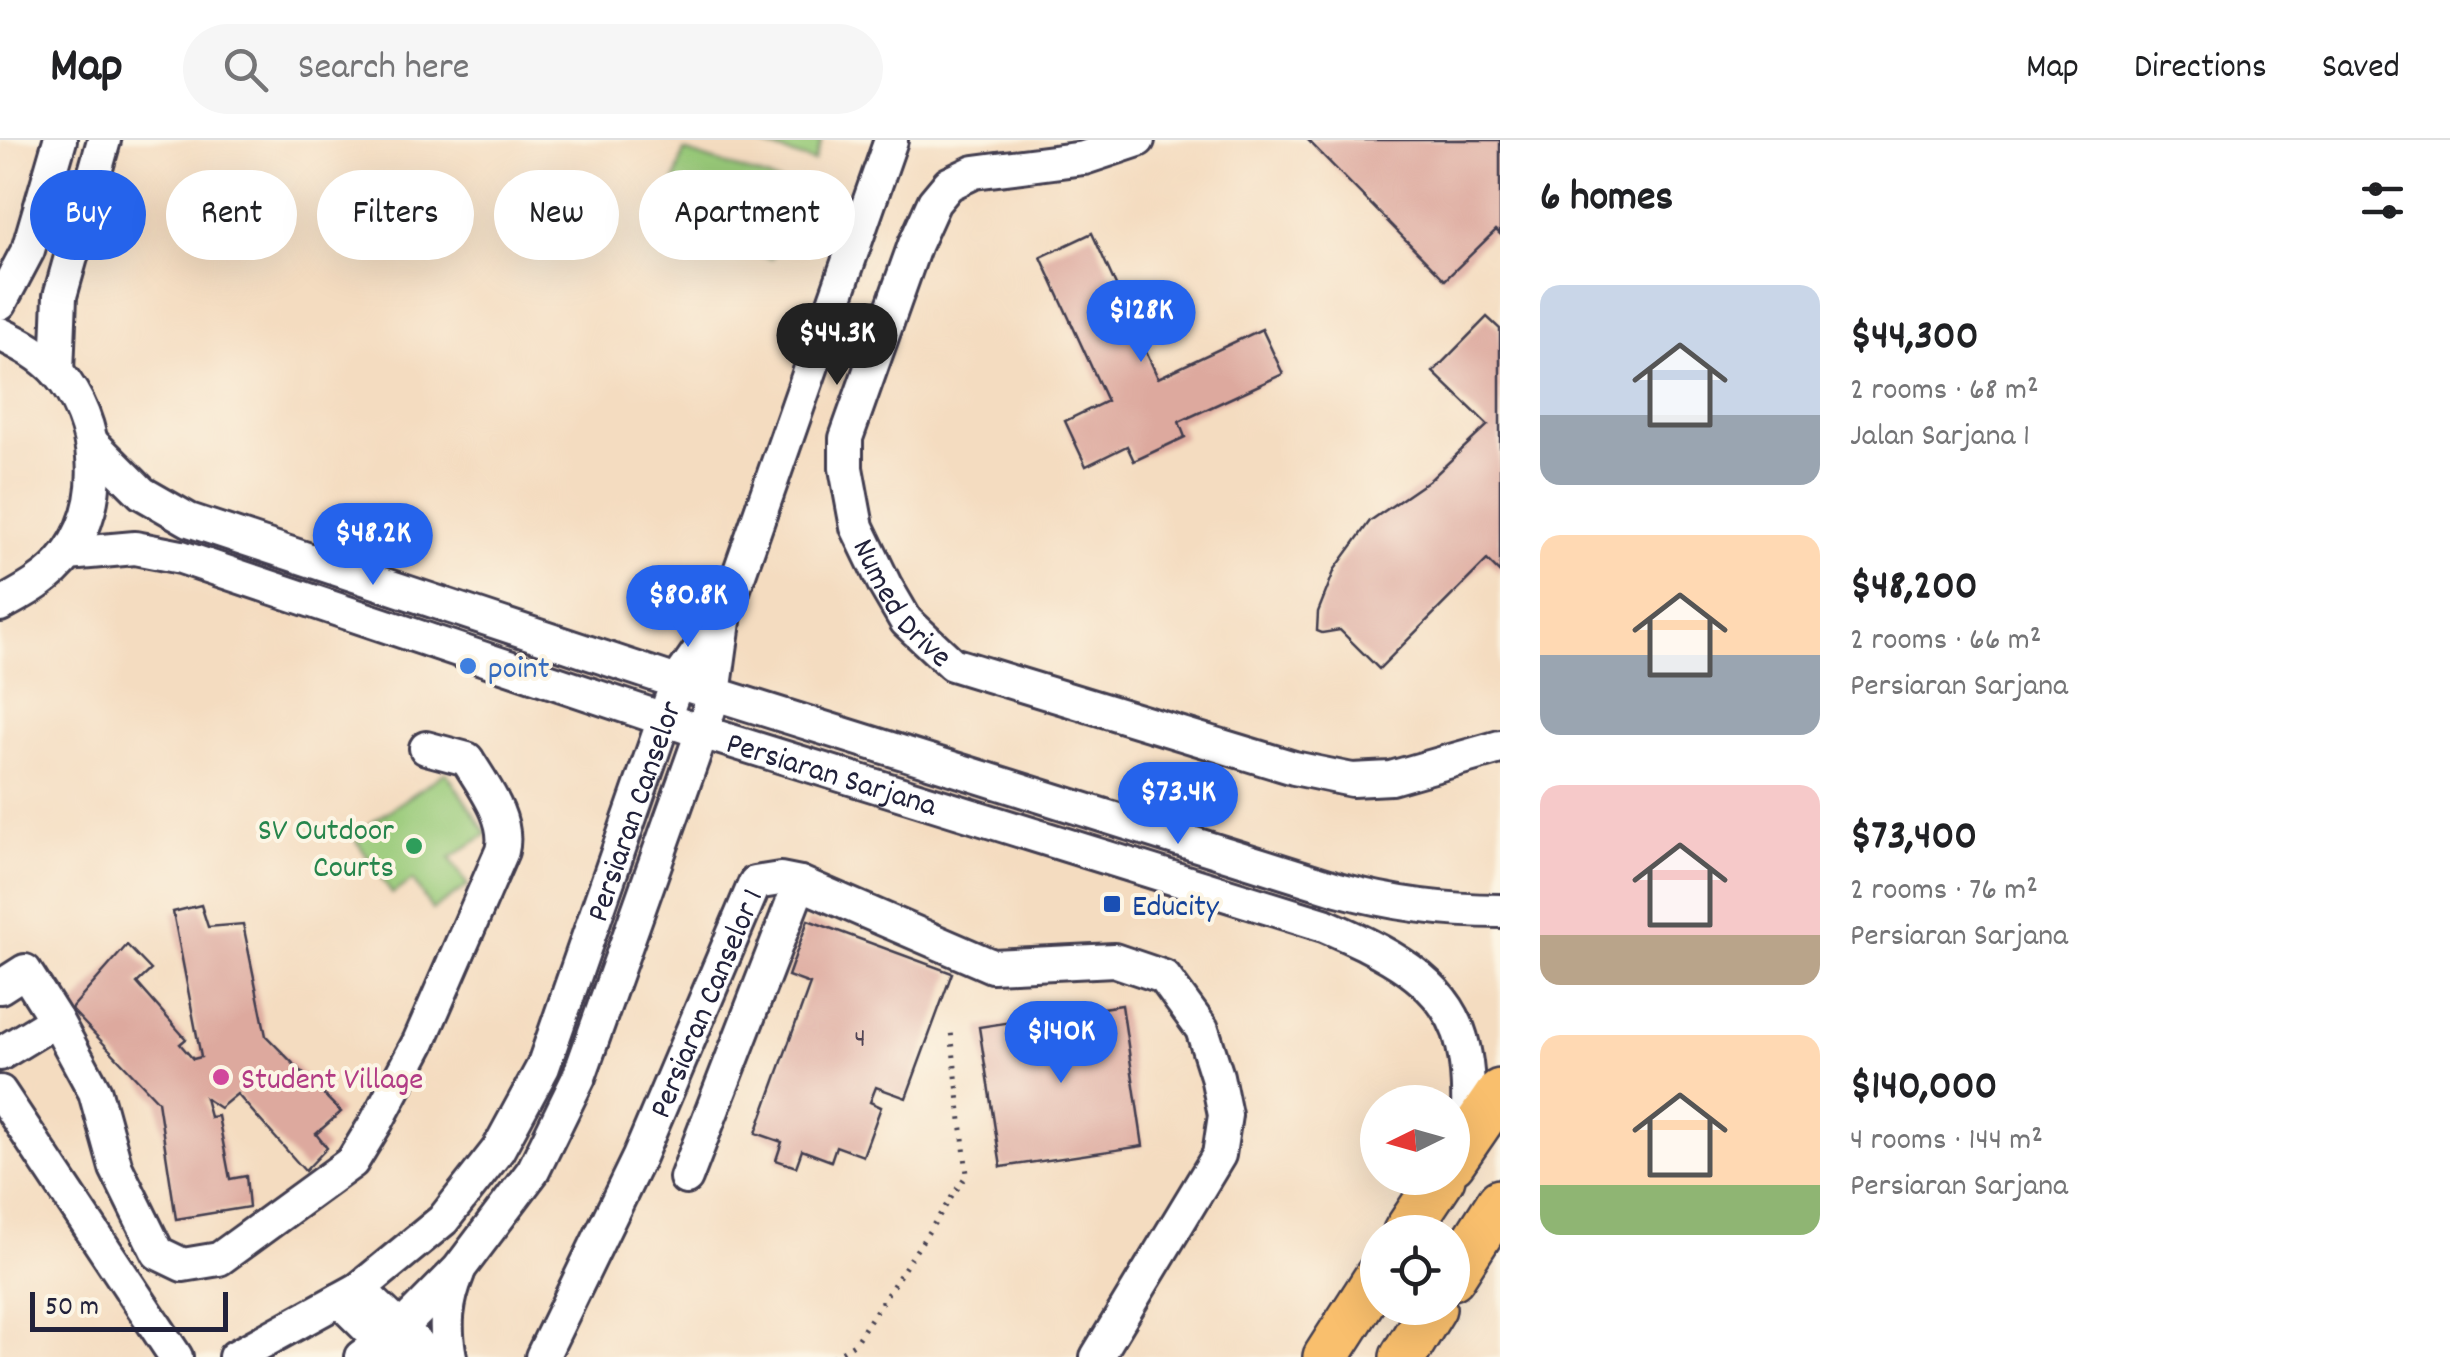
<!DOCTYPE html>
<html lang="en">
<head>
<meta charset="utf-8">
<style>
	body { margin:0; font-family:Dekko,sans-serif; background:#f6f6f6; color:#202124; height:100vh; display:flex; flex-direction:column; font-size:38px; white-space:nowrap }
	* { box-sizing:border-box; margin:0 }
	p { font-size:32px; color:#757577 }
	.icon { flex:none; width:55px; height:55px; fill:none; stroke:currentColor; stroke-width:2; stroke-linecap:round; stroke-linejoin:round }
	.map { position:relative; flex:1; overflow:hidden }
	.drawer { display:flex; flex-direction:column; background:#fff; width:950px }
	.drawer>* { flex:none }
	.top-card { position:absolute; left:30px; top:30px; width:950px; height:90px; display:flex; gap:20px }
	.needle { width:65px; rotate:265deg }
	.fabs { position:absolute; left:1360px; top:945px; display:grid; gap:20px }
	.fabs a { display:grid; place-items:center; width:110px; height:110px; border-radius:50%; background:#fff; box-shadow:0 10px 40px #0002; font-size:50px }
	.scale { position:absolute; left:30px; bottom:25px; width:198px; box-sizing:border-box; padding-left:10px; border:5px solid #22223b; border-top:0; font-size:28px; line-height:35px; white-space:nowrap; color:#22223b; -webkit-text-stroke:8px #fcf5e5; paint-order:stroke }
	.price { position:absolute; translate:-50% -85px; padding:0 22px; border-radius:35px; background:#2563eb; color:#fff; font-size:32px; line-height:65px; filter:drop-shadow(0 2px 5px #0008) }
	.price::after { content:''; position:absolute; left:50%; top:60px; width:30px; height:22px; margin-left:-15px; background:inherit; clip-path:polygon(0 0,100% 0,50% 100%) }
	.price.on { background:#222; color:#fff }
	ul { padding:0; list-style:none }
	li { display:flex; align-items:center; gap:30px; height:250px; padding:0 40px }
	li span { display:grid; place-items:center; flex:none; width:280px; height:200px; border-radius:20px; color:#555 }
	li>.icon { margin-inline-start:auto }
	span .icon { width:120px; height:120px; fill:#fffc; stroke-width:1 }
	li b { font-size:42px }
	h2 { display:flex; justify-content:space-between; align-items:center; height:120px; padding:0 40px; font-size:42px }
	.pill { padding:0 35px; border-radius:45px; background:#fff; box-shadow:0 10px 40px #0002; font-size:35px; line-height:90px }
	.pill.on { background:#2563eb; color:#fff }
	header { display:flex; align-items:center; gap:60px; box-sizing:border-box; height:140px; padding:0 50px; background:#fff; border-bottom:2px solid #e0e0e0 }
	header strong { font-size:48px }
	nav { display:flex; gap:55px; margin-inline-start:auto; font-size:35px }
	.search { width:700px; height:90px; background:#f6f6f6; display:flex; align-items:center; gap:25px; box-sizing:border-box; padding:0 35px; border-radius:55px; color:#757577; font-size:38px }
	main { display:flex; flex:1; min-height:0 }
	.map>svg:first-child { display:block }
</style>
</head>
<body>
<header>
<strong>Map</strong>
<div class="search"><svg class="icon" aria-label="search" viewBox="0 0 24 24"><circle cx="10" cy="10" r="6"/><path d="M15 15l6 6"/></svg>Search here</div>
<nav><a>Map</a><a>Directions</a><a>Saved</a></nav>
</header>
<main>
<div class="map">
<svg width="1500" height="1217" viewBox="0 0 1500 1217">
	<rect width="100%" height="100%" fill="#fcf5e5"/>
	<filter id="ink" filterUnits="userSpaceOnUse"><feTurbulence type="fractalNoise" baseFrequency=".01" numOctaves="2"/><feDisplacementMap in="SourceGraphic" scale="20" xChannelSelector="R" yChannelSelector="G"/><feConvolveMatrix kernelMatrix="1 2 1 2 8 2 1 2 1" color-interpolation-filters="sRGB"/></filter>
	<filter id="wash" filterUnits="userSpaceOnUse"><feTurbulence type="fractalNoise" baseFrequency=".0048" numOctaves="4" result="noise"/><feDisplacementMap in="SourceGraphic" scale="40" xChannelSelector="R" yChannelSelector="G"/><feGaussianBlur stdDeviation="2.25" result="paint"/><feColorMatrix in="noise" values="0 0 0 0 0 0 0 0 0 0 0 0 0 0 0 0 0 1.4 0 .05"/><feComposite in="paint" operator="in"/></filter>
	<g filter="url(#wash)">
		<rect width="100%" height="100%" fill="#f4dcc0"/>
		<path fill="#99ca79" stroke="#5e765a" stroke-width="2.5" d="M746,0h76l-8,22z
			M684,11l113,37 -25,71 -111,-36z
			M446,632l41,62 -37,24 18,28 -36,24 -19,-30 -21,14 -39,-59z"/>
		<g id="blocks">
			<path fill="#dda99e" d="M1308,0h192v94l-4,-4 -51,50z
				M1092,93l66,145 104,-49 21,45 -104,48 6,15 -51,24 -7,-15 -41,20 -21,-45 42,-20 -66,-144z
				M1487,177l13,12v244l-13,-13 -108,109 -39,-39 -18,3 -5,-2 1,-19 17,-43 35,-48 61,-42 57,-54 -55,-53z
				M201,765l7,22 35,-3 23,112 75,76 -25,22 11,14 -22,23 -68,-77 -17,14 -15,-10 5,19 8,-1 12,63 16,-3 3,31 -73,12 -18,-118 -87,-92 56,-64 24,25 -14,13 49,56 -6,5 13,15 8,-2 -28,-145z
				M808,780l144,53 -46,125 -30,-11 -6,15 11,5 -18,49 -27,-10 -5,15 -29,-11 -6,17 -20,-7 6,-18 -26,-9 54,-149 -22,-8z
				M1122,865l21,141 -142,21 -22,-140z"/>
		</g>
	</g>
	<g filter="url(#ink)">
		<use href="#blocks" fill-opacity="0" stroke="#423e4f" stroke-width="2.5"/>
		<g fill="none" stroke-linecap="round" stroke-linejoin="round">
			<defs>
				<g id="minor">
					<path id="s1" d="M1138,0l-54,18 -110,14 -25,12 -15,18 -19,42 -69,194v30l11,59 28,58 21,36 46,43 342,104 58,12 39,-2 109,-31"/>
					<path d="M0,163l28,-53 32,-110"/>
					<path d="M0,194c21,10 42,21 58,39 42,49 49,127 10,181 -18,24 -42,37 -68,51"/>
					<path d="M57,232l3,-76 44,-156"/>
					<path d="M92,303l50,50 47,27 488,162 661,207c54,15 106,22 162,22"/>
					<path id="s2" d="M68,414l67,-6 46,9 521,175 622,193c55,24 125,54 139,121 7,30 5,62 5,92"/>
					<path d="M0,847l25,-16 31,49 39,72 21,76 42,85 25,12 36,-6 133,-97 25,-41 42,-79 83,-191c8,-32 -19,-65 -35,-92l-41,-11"/>
					<path d="M0,914l56,-34"/>
					<path d="M0,952l176,265"/>
					<path d="M686,1038l114,-295"/>
					<path d="M359,1149l72,68"/>
					<path d="M339,1160l58,57"/>
					<path id="s3" d="M235,1217l124,-68 84,-69 55,-70 45,-83 134,-385 45,-64"/>
					<path d="M361,1217l40,-29 58,-59 74,-98 46,-94 123,-345 12,-38 11,-80 166,-474"/>
					<path d="M450,1217c-6,-31 -4,-55 8,-84"/>
					<path id="s4" d="M542,1217l97,-200 116,-274 25,-4 20,4 192,83 122,-6 50,17 38,52 15,47 8,39 -6,40 -122,202"/>
				</g>
				<path id="highway" d="M1452,1022l48,-70
					M1406,1092l36,-54
					M1452,1137l48,-75
					M1326,1217l52,-81
					M1403,1217l30,-49"/>
			</defs>
			<use href="#minor" stroke="#423e4f" stroke-width="38"/>
			<use href="#highway" stroke="#423e4f" stroke-width="50"/>
			<path stroke="#423e4f" stroke-width="5" stroke-dasharray="2.5 8" stroke-linecap="butt" d="M833,1217l21,-13 113,-170 -16,-143"/>
			<use href="#minor" stroke="#fff" stroke-width="32"/>
			<use href="#highway" stroke="#f9bf6d" stroke-width="45"/>
		</g>
	</g>
	<circle fill="#3f7fe0" stroke="#fcf5e5" stroke-width="4" cx="468" cy="526" r="10"/>
	<circle fill="#2e9e5b" stroke="#fcf5e5" stroke-width="4" cx="414" cy="706" r="10"/>
	<rect fill="#1a4fb4" stroke="#fcf5e5" stroke-width="4" x="1102" y="754" width="20" height="20" rx="5"/>
	<circle fill="#d1479c" stroke="#fcf5e5" stroke-width="4" cx="221" cy="937" r="10"/>
	<g text-anchor="middle" stroke-width="8" stroke-linejoin="round" paint-order="stroke">
		<g font-size="28" fill="#514454">
			<text x="860" y="906">4</text>
		</g>
		<g font-size="32" fill="#22223b" stroke="#fcf5e5">
			<text dy="11" stroke="none"><textPath href="#s1" startOffset="650">Numed Drive</textPath></text>
			<text dy="11" stroke="none"><textPath href="#s2" startOffset="800">Persiaran Sarjana</textPath></text>
			<text dy="11" stroke="none"><textPath href="#s3" startOffset="705">Persiaran Canselor</textPath></text>
			<text dy="11" stroke="none"><textPath href="#s4" startOffset="390">Persiaran Canselor 1</textPath></text>
		</g>
		<g font-size="32" fill="#366cbe" stroke="#fcf5e5" text-anchor="start">
			<text x="488" y="537">point</text>
		</g>
		<g font-size="32" fill="#27864d" stroke="#fcf5e5" text-anchor="end">
			<text x="394" y="699">SV Outdoor<tspan x="394" dy="37">Courts</tspan></text>
		</g>
		<g font-size="32" fill="#164399" stroke="#fcf5e5" text-anchor="start">
			<text x="1132" y="775">Educity</text>
		</g>
		<g font-size="32" fill="#b23c85" stroke="#fcf5e5" text-anchor="start">
			<text x="241" y="948">Student Village</text>
		</g>
	</g>
</svg>
<div class="fabs">
<a><svg class="needle" viewBox="-14 -14 28 28"><path d="M0-13l5 13h-10z" fill="#e53935"/><path d="M0 13l5-13h-10z" fill="#757577"/></svg></a>
<a><svg class="icon" aria-label="locate" viewBox="0 0 24 24"><circle cx="12" cy="12" r="6"/><path d="M12 2v4M12 18v4M2 12h4M18 12h4"/></svg></a>
</div>
<div class="scale">50 m</div>
<b class="price" style="left:1141px;top:225px">$128K</b>
<b class="price on" style="left:837px;top:248px">$44.3K</b>
<b class="price" style="left:373px;top:448px">$48.2K</b>
<b class="price" style="left:688px;top:510px">$80.8K</b>
<b class="price" style="left:1178px;top:707px">$73.4K</b>
<b class="price" style="left:1061px;top:946px">$140K</b>
<div class="top-card">
<a class="pill on">Buy</a>
<a class="pill">Rent</a>
<a class="pill">Filters</a>
<a class="pill">New</a>
<a class="pill">Apartment</a>
</div>
</div>
<section class="drawer">
<h2>6 homes<svg class="icon" aria-label="filters" viewBox="0 0 24 24"><path d="M4 7h16M4 17h16"/><circle cx="9" cy="7" r="2"/><circle cx="15" cy="17" r="2"/></svg></h2>
<ul>
<li><span style="background:linear-gradient(#c9d6e8 65%,#9aa5b1 0)"><svg class="icon" aria-label="home" viewBox="0 0 24 24"><path d="M3 11l9-7 9 7M6 9v11h12V9"/></svg></span><div><b>$44,300</b><p>2 rooms · 68 m²</p><p>Jalan Sarjana 1</p></div></li>
<li><span style="background:linear-gradient(#ffd9b3 60%,#9aa5b1 0)"><svg class="icon" aria-label="home" viewBox="0 0 24 24"><path d="M3 11l9-7 9 7M6 9v11h12V9"/></svg></span><div><b>$48,200</b><p>2 rooms · 66 m²</p><p>Persiaran Sarjana</p></div></li>
<li><span style="background:linear-gradient(#f6c9c9 75%,#b9a48a 0)"><svg class="icon" aria-label="home" viewBox="0 0 24 24"><path d="M3 11l9-7 9 7M6 9v11h12V9"/></svg></span><div><b>$73,400</b><p>2 rooms · 76 m²</p><p>Persiaran Sarjana</p></div></li>
<li><span style="background:linear-gradient(#ffd9b3 75%,#8fb573 0)"><svg class="icon" aria-label="home" viewBox="0 0 24 24"><path d="M3 11l9-7 9 7M6 9v11h12V9"/></svg></span><div><b>$140,000</b><p>4 rooms · 144 m²</p><p>Persiaran Sarjana</p></div></li>
</ul>
</section>
</main>
</body>
</html>
